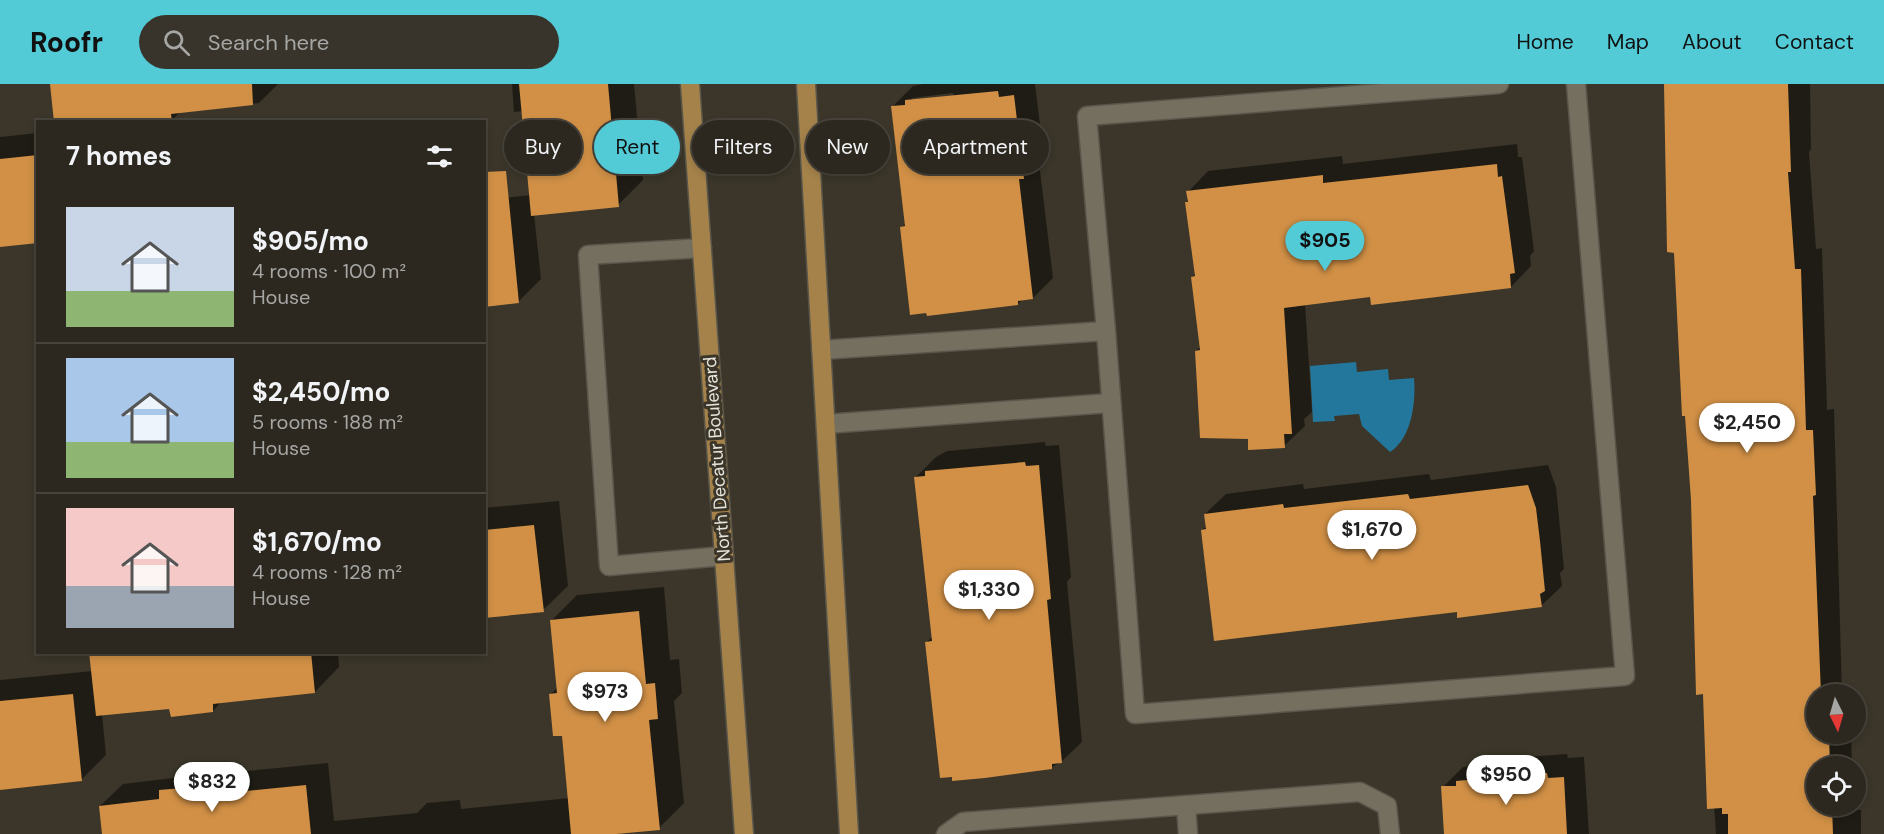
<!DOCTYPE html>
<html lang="en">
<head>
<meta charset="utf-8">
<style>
	body { margin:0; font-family:"DM Sans",sans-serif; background:#38342c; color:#f1f3f6; height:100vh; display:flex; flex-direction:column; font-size:22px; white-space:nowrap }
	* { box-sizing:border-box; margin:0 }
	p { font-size:20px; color:#a6a6a4 }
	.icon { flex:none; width:33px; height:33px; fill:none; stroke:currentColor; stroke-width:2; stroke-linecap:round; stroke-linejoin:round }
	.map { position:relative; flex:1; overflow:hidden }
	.details { position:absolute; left:36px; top:36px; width:450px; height:534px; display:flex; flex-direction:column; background:#2c281f; border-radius:0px; box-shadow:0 3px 9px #0003,0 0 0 2px #48443d }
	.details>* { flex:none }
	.hud { position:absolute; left:504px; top:36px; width:570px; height:54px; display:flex; gap:12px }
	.needle { width:39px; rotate:175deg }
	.buttons { position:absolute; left:1806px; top:600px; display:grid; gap:12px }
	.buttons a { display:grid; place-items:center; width:60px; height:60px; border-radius:50%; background:#2c281f; box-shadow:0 3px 9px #0003,0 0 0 2px #48443d; font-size:30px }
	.price { position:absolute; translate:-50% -51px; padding:0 14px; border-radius:21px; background:#fff; color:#222; font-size:20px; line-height:39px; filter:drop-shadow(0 2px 3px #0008) }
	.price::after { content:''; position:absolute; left:50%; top:36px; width:18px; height:14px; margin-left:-9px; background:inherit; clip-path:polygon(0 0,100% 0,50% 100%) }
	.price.current { background:#52cbd7; color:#111 }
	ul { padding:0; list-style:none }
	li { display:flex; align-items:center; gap:18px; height:150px; padding:0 30px }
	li+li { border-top:2px solid #48443d }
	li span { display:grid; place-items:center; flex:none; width:168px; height:120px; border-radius:0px; color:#555 }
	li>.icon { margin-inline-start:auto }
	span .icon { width:72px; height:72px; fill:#fffc; stroke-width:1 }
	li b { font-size:26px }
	h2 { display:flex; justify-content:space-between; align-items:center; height:72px; padding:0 30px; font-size:26px }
	.chip { padding:0 21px; border-radius:27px; background:#2c281f; box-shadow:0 3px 9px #0003,0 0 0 2px #48443d; font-size:21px; line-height:54px }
	.chip.current { background:#52cbd7; color:#111 }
	header { display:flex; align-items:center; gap:36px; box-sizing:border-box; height:84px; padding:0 30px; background:#52cbd7; color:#111 }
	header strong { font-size:28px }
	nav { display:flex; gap:33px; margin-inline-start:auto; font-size:21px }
	.search { width:420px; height:54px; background:#38342c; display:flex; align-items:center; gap:15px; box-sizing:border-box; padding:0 21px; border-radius:33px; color:#a6a6a4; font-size:22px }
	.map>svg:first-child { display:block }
</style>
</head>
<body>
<header>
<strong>Roofr</strong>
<div class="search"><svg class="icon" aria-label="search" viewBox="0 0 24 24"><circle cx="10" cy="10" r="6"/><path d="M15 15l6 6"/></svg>Search here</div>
<nav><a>Home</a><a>Map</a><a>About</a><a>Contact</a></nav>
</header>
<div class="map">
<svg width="1884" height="750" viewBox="0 0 1884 750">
	<rect width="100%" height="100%" fill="#3b3629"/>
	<path fill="#24779c" d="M1356,278l1,10 31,-3 1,11 25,-2c2,24 -2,60 -24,74l-28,-26 -3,-12 -25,2 1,5 -22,1 -3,-56z"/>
	<path fill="#0007" fill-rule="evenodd" d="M52,0h226l-19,19 -78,8 -10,10z
		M512,0h122l9,96 -25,25 -84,9 7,65 -23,23 -34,-102 47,-5 -8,-84 -9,1z
		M923,0h112l9,73 -5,5 14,116 -20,20 -10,1 -5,5 -117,-76 5,-5 -14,-116 21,-21zM953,9l1,3 -42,5v-3z
		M1665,0h145l1,65 -2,3 7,97 6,-1 5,162 7,-1 8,284 8,1h-34v40h35l1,32h-36v40h37v4h8v24h-145z
		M38,49v109l-38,3v-108z
		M1517,60l1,13h4l12,94 -4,5 1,10 -20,21 -140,9 -66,8 7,108 -8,7 1,7 -21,20 -35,-9 -53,-86 5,-5 -9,-69 4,-4 -9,-70 1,-11 20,-21 134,-15 1,8z
		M1045,358l1,4 13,-1 12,132 -4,5 15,160 -21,20 -9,5 -125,-125 6,-6 -17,-159 20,-20 11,-6z
		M1548,381l8,22 8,82 -4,4 2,13 -21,20 -83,5 -256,-81 5,-4 -2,-12 21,-20 77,-10 1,5 125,-15 2,6z
		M559,417l9,85 -25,24 -59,6v-108z
		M664,503l6,73 9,-1 3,34 -8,8 10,102 -25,25 -58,6h-497l-4,-28 23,-22 50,-6 10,-10 33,-3 1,9 111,-11 6,58 83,-8 10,-10 33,-3 1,9 108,-11 -6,-64 -12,-40 7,-7 -6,-67 25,-25z
		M91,568h247l1,15 -24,25 -93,9 -9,10 -42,-3 -69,6 4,41 -25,25 -81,8v-108l93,-9z
		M1567,670l1,4 16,-1 5,77h-143l-3,-47 20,-20 9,-1 5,-5z"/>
	<path fill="#d19046" d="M50,0h202l1,21 -82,9 1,8h-118z
		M519,0h89l11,123 -88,9z
		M1664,0h124l3,88h-3l7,97h6l5,161h7l3,65 -3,1 8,198h-5v40h13l1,32h-14v40h16l1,28h-105v-20h-6v-6l-15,1 -4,-115 -7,1 -5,-195 -6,-84h-3l-8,-163 -7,-1z
		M998,7l1,6 15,-2 10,84h-5l14,120 -15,2v4l-91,11 -1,-3 -16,2 -10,-88 5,-1 -14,-120 14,-1v-5z
		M38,71v88l-38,4v-88z
		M1497,80l1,13 4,-1 13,97 -5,1 1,14 -140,17 -1,-8 -86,11 8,126h-8l1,14 -37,2v-11l-48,-1 -5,-87 5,-1 -9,-73 4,-1 -10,-74h3l-2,-11 137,-16v8z
		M506,87l13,132 -35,4v-135z
		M1025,378l1,4 13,-1 12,134 -4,1 15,163 -10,1v5l-67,9 -33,3v-4l-12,1 -15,-136 7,-1 -18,-164 11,-1v-5z
		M1528,401l8,23 4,33 5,50 -5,3 2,13 -85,11v-6l-243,29 -13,-111 5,-1 -2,-15 79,-10 1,4 124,-14 2,5z
		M534,441l10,87 -60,6v-88z
		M639,527l7,73 9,-1 3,36 -9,1 11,110 -44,4h-45l-9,-98h-9l-4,-42 8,-1 -7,-73z
		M89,568h222l4,41 -102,11v8l-42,5 -2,-8 -73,7z
		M73,610l9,87 -82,9v-89z
		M1547,689l1,5 16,-1 3,57h-123l-3,-48h15v-5z
		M306,701l5,49h-209l-3,-28 60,-7v-9l35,-3 1,9z"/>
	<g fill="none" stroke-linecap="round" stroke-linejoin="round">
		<defs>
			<path id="minor" d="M1499,0l-412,32 19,215 29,383 490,-38 -49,-592
				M702,164l-114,7 21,311 115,-10
				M821,266l285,-19
				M826,340l284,-21
				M1186,721l2,29
				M946,750l17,-12 397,-30 27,14 3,28"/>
			<path id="major" d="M690,0l54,750
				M806,0l43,750"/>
		</defs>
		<use href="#minor" stroke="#59554a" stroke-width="21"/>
		<use href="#major" stroke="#59554a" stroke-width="21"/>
		<use href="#minor" stroke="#756f60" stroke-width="18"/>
		<use href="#major" stroke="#a4824a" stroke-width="18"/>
	</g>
	<g text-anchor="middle" stroke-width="6" stroke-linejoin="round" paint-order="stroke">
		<g font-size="18" fill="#e7e4db" stroke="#3b3629">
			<text transform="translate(717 375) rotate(-94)" y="6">North Decatur Boulevard</text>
		</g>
	</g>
</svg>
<div class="buttons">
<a><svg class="needle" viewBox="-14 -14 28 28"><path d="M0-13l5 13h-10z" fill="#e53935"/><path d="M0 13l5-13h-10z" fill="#a6a6a4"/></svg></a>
<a><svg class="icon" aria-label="locate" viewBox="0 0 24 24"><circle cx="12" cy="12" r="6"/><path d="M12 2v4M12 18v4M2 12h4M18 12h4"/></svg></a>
</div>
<b class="price current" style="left:1325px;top:188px">$905</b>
<b class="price" style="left:1747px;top:370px">$2,450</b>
<b class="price" style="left:1372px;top:477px">$1,670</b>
<b class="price" style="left:989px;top:537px">$1,330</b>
<b class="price" style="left:605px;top:639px">$973</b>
<b class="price" style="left:1506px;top:722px">$950</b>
<b class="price" style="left:212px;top:729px">$832</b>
<div class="hud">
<a class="chip">Buy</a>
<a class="chip current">Rent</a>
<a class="chip">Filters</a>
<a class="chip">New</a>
<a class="chip">Apartment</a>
</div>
<section class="details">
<h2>7 homes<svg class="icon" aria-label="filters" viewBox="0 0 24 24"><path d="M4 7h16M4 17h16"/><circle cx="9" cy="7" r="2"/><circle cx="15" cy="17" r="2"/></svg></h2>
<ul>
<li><span style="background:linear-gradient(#c9d6e8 70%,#8fb573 0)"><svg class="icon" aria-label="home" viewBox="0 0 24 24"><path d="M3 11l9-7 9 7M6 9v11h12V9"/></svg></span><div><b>$905/mo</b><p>4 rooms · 100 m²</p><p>House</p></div></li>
<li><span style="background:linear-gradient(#a9c7e8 70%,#8fb573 0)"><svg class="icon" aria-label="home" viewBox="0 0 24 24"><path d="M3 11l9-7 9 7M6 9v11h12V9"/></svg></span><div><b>$2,450/mo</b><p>5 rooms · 188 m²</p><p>House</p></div></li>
<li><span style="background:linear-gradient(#f6c9c9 65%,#9aa5b1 0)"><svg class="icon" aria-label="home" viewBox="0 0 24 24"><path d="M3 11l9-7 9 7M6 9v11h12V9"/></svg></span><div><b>$1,670/mo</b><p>4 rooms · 128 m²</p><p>House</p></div></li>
</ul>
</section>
</div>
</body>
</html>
